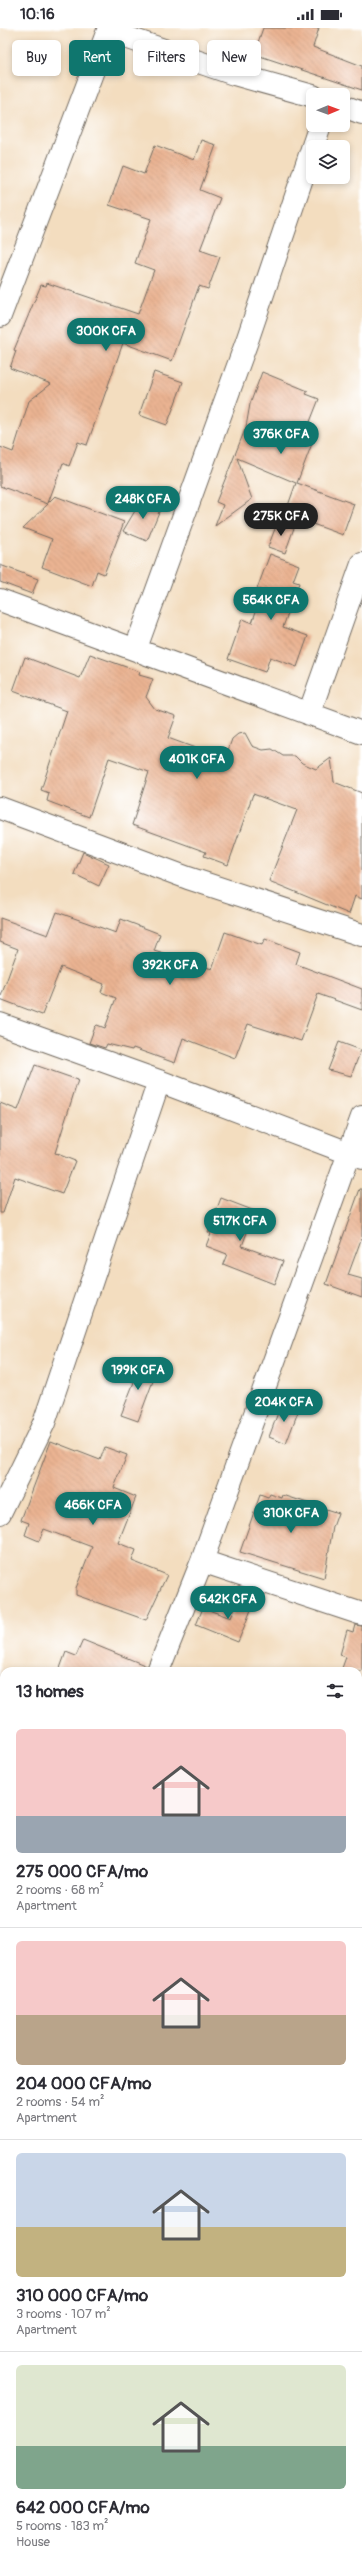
<!DOCTYPE html>
<html lang="en">
<head>
<meta charset="utf-8">
<style>
	body { margin:0; font-family:Pangolin,sans-serif; background:#f7f7f7; color:#2b2b33; height:100vh; display:flex; flex-direction:column; font-size:15px; white-space:nowrap }
	* { box-sizing:border-box; margin:0 }
	p { font-size:13px; color:#7c7c81 }
	.icon { flex:none; width:22px; height:22px; fill:none; stroke:currentColor; stroke-width:2; stroke-linecap:round; stroke-linejoin:round }
	.map { position:relative; flex:1; overflow:hidden }
	.side { position:absolute; left:0px; top:1639px; width:362px; height:904px; display:flex; flex-direction:column; background:#fff; border-radius:12px 12px 0 0; box-shadow:0 2px 6px #0003 }
	.side>* { flex:none }
	.banner { position:absolute; left:12px; top:12px; width:338px; height:36px; display:flex; gap:8px }
	.needle { width:26px; rotate:89deg }
	.controls { position:absolute; left:306px; top:60px; display:grid; gap:8px }
	.controls a { display:grid; place-items:center; width:44px; height:44px; border-radius:6px; background:#fff; box-shadow:0 2px 6px #0003; font-size:20px }
	.price { position:absolute; translate:-50% -34px; padding:0 9px; border-radius:14px; background:#0f766e; color:#fff; font-size:13px; line-height:26px; filter:drop-shadow(0 1px 2px #0008) }
	.price::after { content:''; position:absolute; left:50%; top:24px; width:12px; height:9px; margin-left:-6px; background:inherit; clip-path:polygon(0 0,100% 0,50% 100%) }
	.price.selected { background:#222; color:#fff }
	ul { padding:0; list-style:none }
	li { display:grid; align-content:center; gap:8px; height:212px; padding:0 16px }
	li+li { border-top:1px solid #e1e1e2 }
	li span { display:grid; place-items:center; height:124px; border-radius:6px; color:#555 }
	li>.icon { margin-inline-start:auto }
	span .icon { width:72px; height:72px; fill:#fffc; stroke-width:1 }
	li b { font-size:17px }
	h2 { display:flex; justify-content:space-between; align-items:center; height:48px; padding:0 16px; font-size:17px }
	.tag { padding:0 14px; border-radius:6px; background:#fff; box-shadow:0 2px 6px #0003; font-size:14px; line-height:36px }
	.tag.selected { background:#0f766e; color:#fff }
	.status { display:flex; justify-content:space-between; align-items:center; height:28px; padding:0 20px; background:#fff; direction:ltr }
	.status svg { height:11px; fill:currentColor }
	.map>svg:first-child { display:block }
</style>
</head>
<body>
<div class="status"><b>10:16</b><svg viewBox="0 0 49 12"><path d="M0 12V9h3v3zM5 12V6h3v6zM10 12V3h3v9zM15 12V0h3v12zM26 1h20v11H26zM47 4h2v5h-2z"/></svg></div>
<div class="map">
<svg width="362" height="2543" viewBox="0 0 362 2543">
	<defs>
		<pattern id="building-back-hatch" width="6" height="6" patternUnits="userSpaceOnUse"><rect width="6" height="6" fill="#eab392"/><path d="M-1 5l2 2M0 0l6 6M5-1l2 2" fill="none" stroke="#c99a7e"/></pattern>
	</defs>
	<rect width="100%" height="100%" fill="#fff"/>
	<filter id="ink" filterUnits="userSpaceOnUse"><feTurbulence type="fractalNoise" baseFrequency=".025" numOctaves="2"/><feDisplacementMap in="SourceGraphic" scale="8" xChannelSelector="R" yChannelSelector="G"/><feConvolveMatrix kernelMatrix="1 2 1 2 8 2 1 2 1" color-interpolation-filters="sRGB"/></filter>
	<filter id="wash" filterUnits="userSpaceOnUse"><feTurbulence type="fractalNoise" baseFrequency=".012" numOctaves="4" result="noise"/><feDisplacementMap in="SourceGraphic" scale="16" xChannelSelector="R" yChannelSelector="G"/><feGaussianBlur stdDeviation="0.9" result="paint"/><feColorMatrix in="noise" values="0 0 0 0 0 0 0 0 0 0 0 0 0 0 0 0 0 1.4 0 .05"/><feComposite in="paint" operator="in"/></filter>
	<g filter="url(#wash)">
		<rect width="100%" height="100%" fill="#f3ddbf"/>
		<g id="blocks">
			<path fill="url(#building-back-hatch)" d="M263,0h56l-6,19 49,19v24l-108,-36z
				M201,112l15,5 -16,45 20,8 -20,52 20,7 -12,32 -9,-3 -27,75 -49,-18 -36,102 -9,-3 -9,24 -6,-3 -15,40 7,-7 69,26 -20,52 -7,-3 -5,15 -50,-19 10,-28 -29,-11 25,-24 -48,-18v-39l13,5 16,-51 22,-17 -41,-16 6,-17 -2,-1 27,-65 5,1 1,-3 91,31 16,-44 -19,-7 16,-44 -42,-14 14,-39 21,8 11,-29 39,15z
				M154,344l29,10 -16,43 -28,-10z
				M262,344l46,19 -2,3 13,5 -15,38 9,4 -16,42 57,21 -11,31 -58,-21 11,-31 -59,-25 15,41 -37,27 8,-21 -7,-3 30,-75 4,-23z
				M142,471l19,8 -14,34 -24,-10z
				M278,493l16,7 -9,25 -17,-6z
				M270,526l29,11 -6,16 6,2 -16,44 25,9 -11,31 -27,-10 -5,15 -37,-13 14,-40 10,4 11,-32 -6,-2z
				M0,537l38,14 -6,15 -32,-12z
				M90,626l50,18 -1,3 14,4 -7,18 9,12 21,7 -8,22 57,21 7,-20 6,-5 7,-1 7,13 11,4 9,-1 11,7h12l7,7 14,6 15,-11 3,24 28,11v106l-7,-3 -6,18 -80,-33 28,-71 -44,-16 -25,71 -24,-9 2,-4 -74,-27 17,-53 -40,-14 -20,59 -42,-16 2,-8 -8,-3 26,-79 -54,-20 12,-34 55,21z
				M83,824l26,12 -10,22 -25,-12z
				M57,884l59,21 5,-14 39,15 -6,17 58,18 13,-37 37,13 3,-6 35,13 -4,12 66,25v21l-44,-16 -17,47 -53,-17 -13,34 -52,-20 -8,25 -42,-15 -1,2 -25,-6 -2,4 -16,-5 6,-16 2,-2 8,3 11,-30 -15,-6 3,-8 -43,-17 -19,48 -42,-16 18,-50 -18,-7v-24l48,17z
				M339,1014l22,8 -10,26 -23,-6z
				M35,1037l43,15 -23,73 20,8 -13,33 -47,-17 -12,36h-3v-110l18,7z
				M360,1161h2v48l-14,38 14,4v18l-36,-13z
				M221,1170l34,13 -13,35 41,15 -9,23 -51,-20 4,-10 -21,-8 5,-13 -3,-1z
				M131,1336l25,9 -18,48 -17,-6 13,-33 -9,-4z
				M282,1374l17,7 -13,35 -17,-7z
				M51,1413l49,19 5,-13 22,8 -13,33 22,9 -18,46 18,7 -4,11 35,14 -21,45 -70,-25v-7l16,-41 -48,-18 -5,12 -14,-6 4,-12 -8,-3z
				M270,1466l12,4 1,-3 55,18 -5,14 -9,51 -84,-26 20,-57 8,3z
				M240,1566l15,6 -17,42 -42,-17 7,-17 28,10z
				M355,1597l7,1v45h-21l5,-14 -6,-2 7,-25 6,2z
				M83,1612l64,26 -1,5h-87l7,-19 10,4z"/>
		</g>
	</g>
	<g filter="url(#ink)">
		<use href="#blocks" fill-opacity="0" stroke="#71695f" stroke-width="1"/>
		<g fill="none" stroke-linecap="round" stroke-linejoin="round">
			<defs>
				<path id="minor" d="M108,3l126,43 79,22
					M343,78l19,7
					M0,288l109,-288
					M0,572l362,133
					M136,620l111,-307 73,-216
					M309,686l53,-150
					M0,780l188,70 174,57
					M0,996l159,57 203,77
					M0,1485l44,-90 115,-342
					M202,1533l160,53
					M158,1643l44,-110 160,-444
					M0,1792h4
					M358,1850l4,1
					M0,2035l4,1
					M358,2095l4,1
					M0,2307l4,-21
					M358,2321h4
					M0,2368l4,1
					M358,2438l4,1"/>
			</defs>
			<use href="#minor" stroke="#71695f" stroke-width="24"/>
			<use href="#minor" stroke="#fff" stroke-width="22"/>
		</g>
	</g>
</svg>
<div class="controls">
<a><svg class="needle" viewBox="-14 -14 28 28"><path d="M0-13l5 13h-10z" fill="#e53935"/><path d="M0 13l5-13h-10z" fill="#7c7c81"/></svg></a>
<a><svg class="icon" aria-label="layers" viewBox="0 0 24 24"><path d="M12 4l9 5-9 5-9-5zM3 14l9 5 9-5"/></svg></a>
</div>
<b class="price" style="left:106px;top:324px">300K CFA</b>
<b class="price" style="left:281px;top:427px">376K CFA</b>
<b class="price" style="left:143px;top:492px">248K CFA</b>
<b class="price selected" style="left:281px;top:509px">275K CFA</b>
<b class="price" style="left:271px;top:593px">564K CFA</b>
<b class="price" style="left:197px;top:752px">401K CFA</b>
<b class="price" style="left:170px;top:958px">392K CFA</b>
<b class="price" style="left:240px;top:1214px">517K CFA</b>
<b class="price" style="left:138px;top:1363px">199K CFA</b>
<b class="price" style="left:284px;top:1395px">204K CFA</b>
<b class="price" style="left:93px;top:1498px">466K CFA</b>
<b class="price" style="left:291px;top:1506px">310K CFA</b>
<b class="price" style="left:228px;top:1592px">642K CFA</b>
<div class="banner">
<a class="tag">Buy</a>
<a class="tag selected">Rent</a>
<a class="tag">Filters</a>
<a class="tag">New</a>
</div>
<section class="side">
<h2>13 homes<svg class="icon" aria-label="filters" viewBox="0 0 24 24"><path d="M4 7h16M4 17h16"/><circle cx="9" cy="7" r="2"/><circle cx="15" cy="17" r="2"/></svg></h2>
<ul>
<li><span style="background:linear-gradient(#f6c9c9 70%,#9aa5b1 0)"><svg class="icon" aria-label="home" viewBox="0 0 24 24"><path d="M3 11l9-7 9 7M6 9v11h12V9"/></svg></span><div><b>275 000 CFA/mo</b><p>2 rooms · 68 m²</p><p>Apartment</p></div></li>
<li><span style="background:linear-gradient(#f6c9c9 60%,#b9a48a 0)"><svg class="icon" aria-label="home" viewBox="0 0 24 24"><path d="M3 11l9-7 9 7M6 9v11h12V9"/></svg></span><div><b>204 000 CFA/mo</b><p>2 rooms · 54 m²</p><p>Apartment</p></div></li>
<li><span style="background:linear-gradient(#c9d6e8 60%,#c2b280 0)"><svg class="icon" aria-label="home" viewBox="0 0 24 24"><path d="M3 11l9-7 9 7M6 9v11h12V9"/></svg></span><div><b>310 000 CFA/mo</b><p>3 rooms · 107 m²</p><p>Apartment</p></div></li>
<li><span style="background:linear-gradient(#dfe7d0 65%,#7fa58c 0)"><svg class="icon" aria-label="home" viewBox="0 0 24 24"><path d="M3 11l9-7 9 7M6 9v11h12V9"/></svg></span><div><b>642 000 CFA/mo</b><p>5 rooms · 183 m²</p><p>House</p></div></li>
</ul>
</section>
</div>
</body>
</html>
